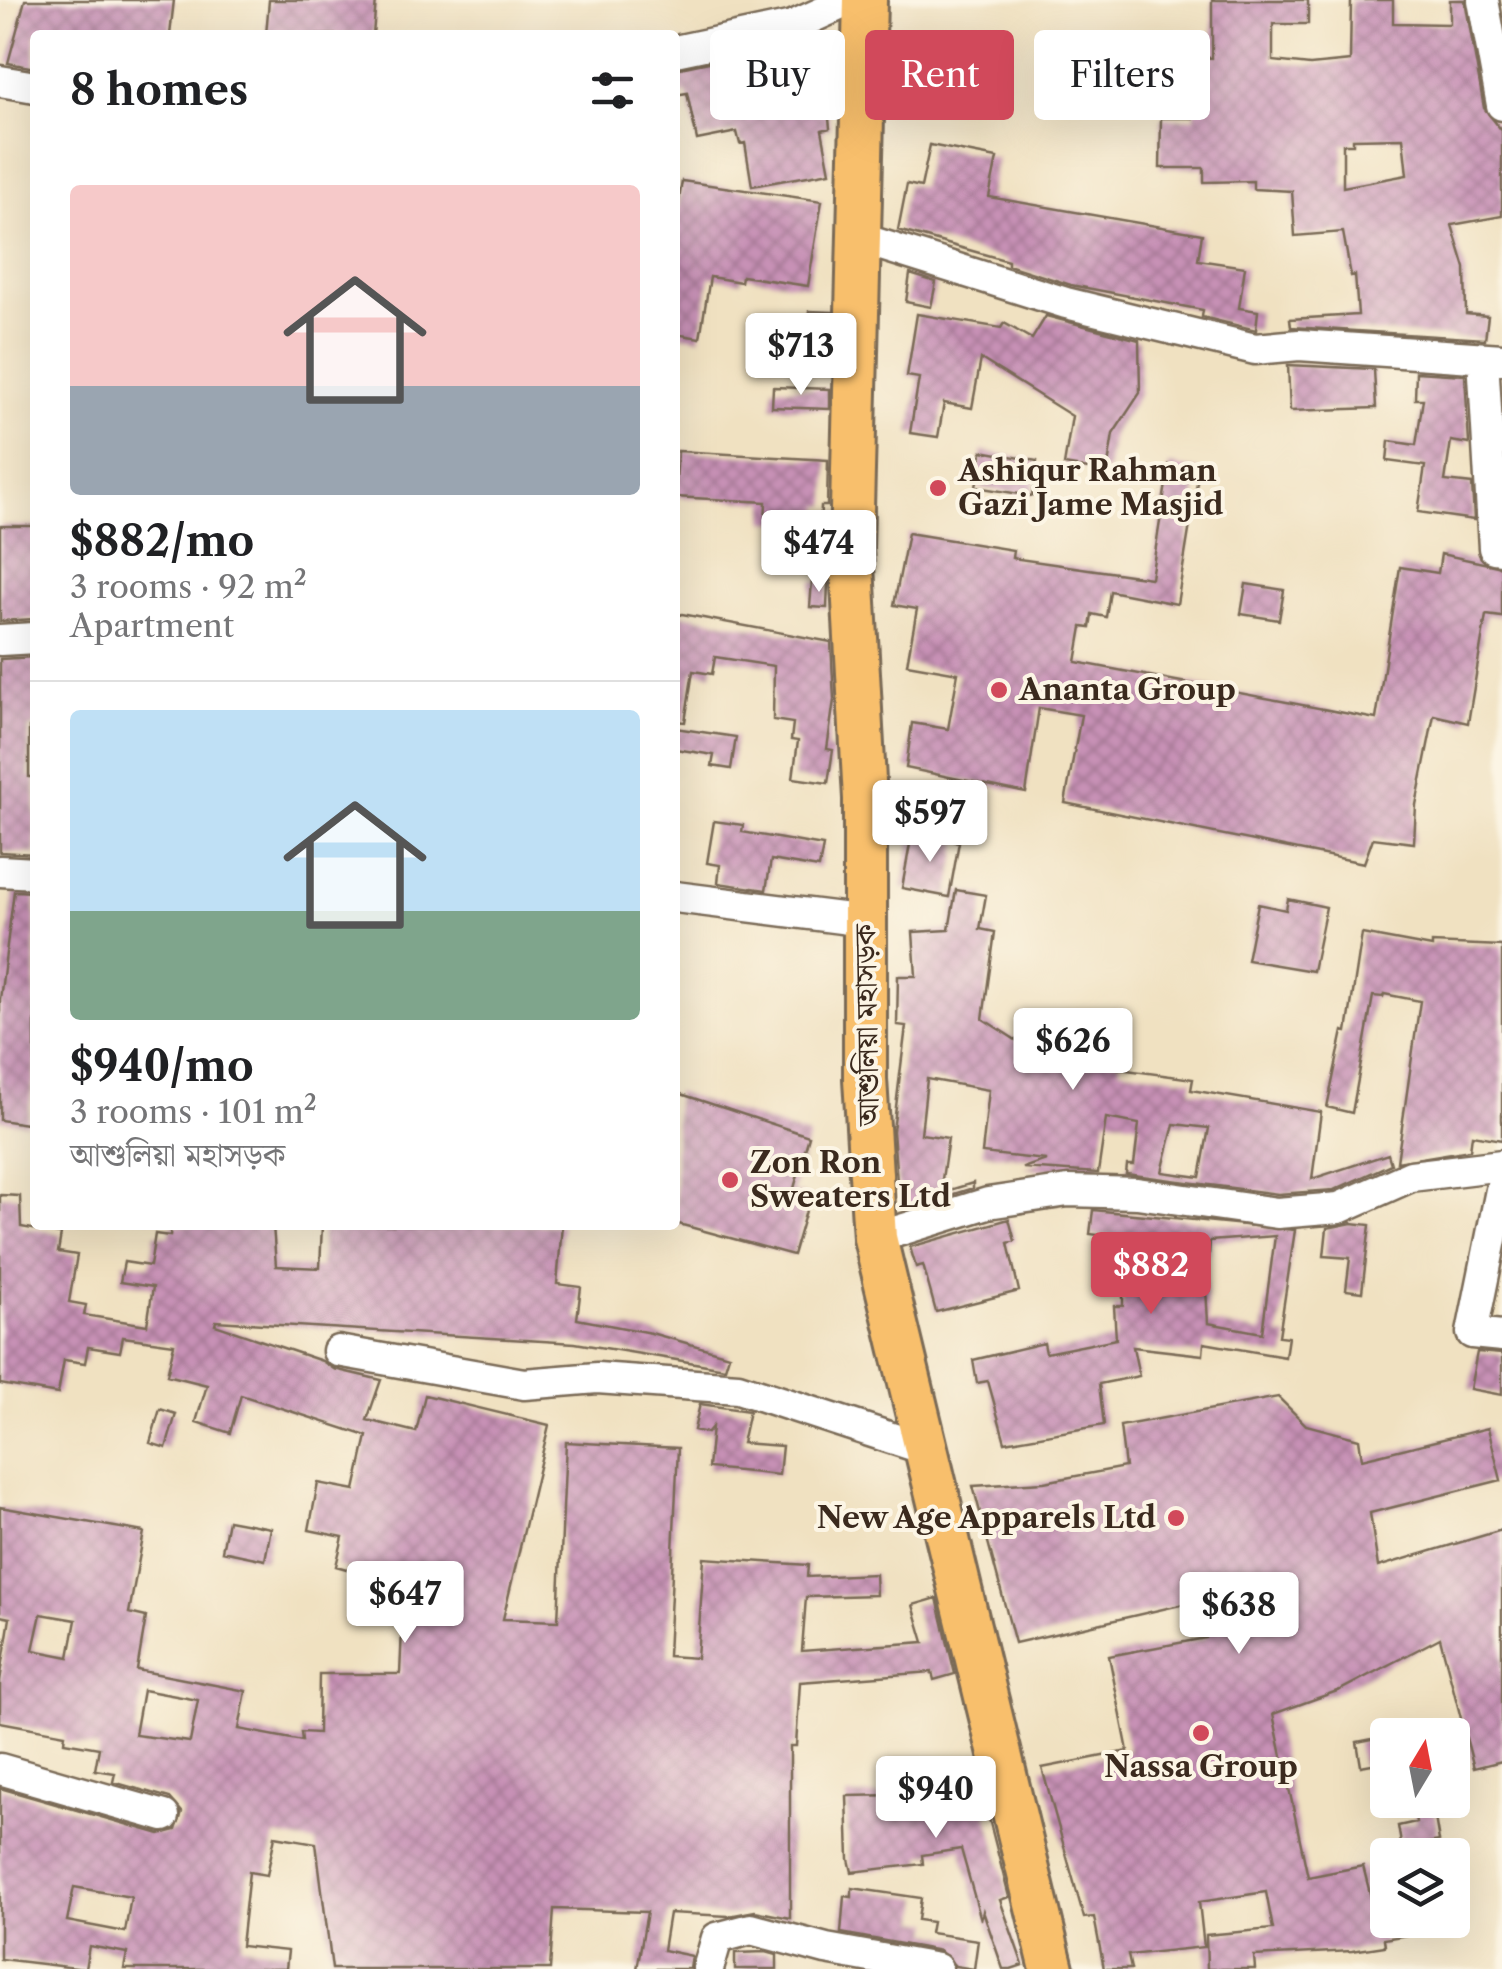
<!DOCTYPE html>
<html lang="en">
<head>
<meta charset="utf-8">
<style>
	body { margin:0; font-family:"Libre Caslon Text","Noto Serif Bengali",serif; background:#f2f2f2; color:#202124; height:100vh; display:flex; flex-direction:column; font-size:38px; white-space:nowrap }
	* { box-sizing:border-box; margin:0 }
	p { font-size:32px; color:#757577 }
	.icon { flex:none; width:55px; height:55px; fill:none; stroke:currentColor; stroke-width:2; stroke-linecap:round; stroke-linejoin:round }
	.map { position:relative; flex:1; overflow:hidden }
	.sheet { position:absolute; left:30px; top:30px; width:650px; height:1200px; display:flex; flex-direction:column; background:#fff; border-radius:10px; box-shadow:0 10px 40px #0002 }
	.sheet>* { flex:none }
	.banner { position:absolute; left:710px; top:30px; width:640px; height:90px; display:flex; gap:20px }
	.needle { width:65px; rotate:10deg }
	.buttons { position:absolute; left:1370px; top:1718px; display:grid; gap:20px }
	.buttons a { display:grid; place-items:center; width:100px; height:100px; border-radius:10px; background:#fff; box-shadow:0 10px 40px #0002; font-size:50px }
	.price { position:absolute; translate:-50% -85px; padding:0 22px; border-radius:10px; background:#fff; color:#222; font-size:32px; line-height:65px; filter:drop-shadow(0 2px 5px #0008) }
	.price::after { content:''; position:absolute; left:50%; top:60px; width:30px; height:22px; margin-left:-15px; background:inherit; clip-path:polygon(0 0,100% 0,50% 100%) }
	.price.current { background:#d1495b; color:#fff }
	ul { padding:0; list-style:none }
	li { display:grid; align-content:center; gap:20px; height:530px; padding:0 40px }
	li+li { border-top:2px solid #e0e0e0 }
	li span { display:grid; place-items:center; height:310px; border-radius:10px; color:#555 }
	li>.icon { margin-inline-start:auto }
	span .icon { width:180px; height:180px; fill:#fffc; stroke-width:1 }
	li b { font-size:42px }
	h2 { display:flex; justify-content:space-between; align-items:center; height:120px; padding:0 40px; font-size:42px }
	.pill { padding:0 35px; border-radius:10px; background:#fff; box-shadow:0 10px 40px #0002; font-size:35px; line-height:90px }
	.pill.current { background:#d1495b; color:#fff }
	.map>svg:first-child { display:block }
</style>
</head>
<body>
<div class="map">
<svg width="1502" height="1969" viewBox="0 0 1502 1969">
	<defs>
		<pattern id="building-cross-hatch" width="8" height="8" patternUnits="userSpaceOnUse" patternTransform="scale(2.5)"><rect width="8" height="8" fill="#c791b6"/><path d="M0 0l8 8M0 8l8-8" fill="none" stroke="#a37793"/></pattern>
	</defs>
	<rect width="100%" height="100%" fill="#fcf5e5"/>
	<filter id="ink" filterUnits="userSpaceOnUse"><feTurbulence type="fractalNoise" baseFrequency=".01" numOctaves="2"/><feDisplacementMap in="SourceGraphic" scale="20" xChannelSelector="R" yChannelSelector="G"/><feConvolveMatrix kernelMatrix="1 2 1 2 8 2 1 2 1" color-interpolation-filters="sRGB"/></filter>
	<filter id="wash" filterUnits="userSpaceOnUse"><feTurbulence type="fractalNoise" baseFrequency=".0048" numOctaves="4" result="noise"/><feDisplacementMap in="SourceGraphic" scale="40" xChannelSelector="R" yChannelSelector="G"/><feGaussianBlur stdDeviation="2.25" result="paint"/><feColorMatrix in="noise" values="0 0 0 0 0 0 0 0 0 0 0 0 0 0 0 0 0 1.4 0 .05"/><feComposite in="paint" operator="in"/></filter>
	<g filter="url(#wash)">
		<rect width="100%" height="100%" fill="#f0e1c1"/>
		<g id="blocks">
			<path fill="url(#building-cross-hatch)" fill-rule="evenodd" d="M25,0h149l-4,35h-135v33l-27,-5z
				M269,0h107l-3,35h-107z
				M1212,0h96v24h-35v37l37,4 40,-4 1,-61h42v23l57,1v-24h15l19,108 18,23v85l-50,9 13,43 1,46 22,2 -3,23 -194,-12 -1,-8 68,-4 -3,-40 -4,1 -8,-44 -48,4 -3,-45 -39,-2v-8l-49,1v-14h-44l1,-50h33l3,-61 15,1zM1403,138l4,37 -64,12v-43h10v-5z
				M820,34l10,94 -8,2 8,42 -78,14 -7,-43 -5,1 -3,-12 -40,8 -10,-47 -12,2v-26l122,-25z
				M930,145l67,13 -8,39 213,37 -4,26 47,7 -6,41 19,3 -2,19 -54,-13 1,-7 -132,-25 -63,-20v-4l-110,-31 9,-46 14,3z
				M682,181l140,20 -14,85 -66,-10 -1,6 -31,-5 -10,61 -25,-4v-109z
				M910,274l26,8 -5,25 -25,-5z
				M809,311l23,1 -2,39 -23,-1z
				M917,314l84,14 3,-5 28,16 14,-23 93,24 1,53 -27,41 -6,38 -43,-7 8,-49 -91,-57 -9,49 -28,-5 -6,34 -28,-4 9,-55 -12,-2z
				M1288,365l86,4 2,39 -86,3z
				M1416,372l49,3 4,69 -18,-3 -6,40 27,3 2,36 -56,-8 7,-46 -38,-5 2,-20 27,4 7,-46h-8z
				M773,387l57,2v20l-58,-2z
				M678,451l150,9 -1,46h-6l-1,19 -55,-3 1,-20 -91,-5z
				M982,451l55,10 -5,35 -56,-9z
				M1169,465l30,5 -22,134 -67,-13 -4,26 -14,-3 -2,14 -8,-1 -6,35 300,57 24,-152 38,6 3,-19 61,13v50l-16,-2 -18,108 -34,-8 -18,90 -2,38 -41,-5 -9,25 -299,-60 16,-88 -42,-7 -13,85 -120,-25 6,-45 36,6 10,-56 -51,-9 10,-55 -23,-4 14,-72 105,17 -1,8 139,20z
				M0,526h35v93l-35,2z
				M812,581l16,1 -1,26 -17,-1z
				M1246,584l38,6 -5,30 -38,-6z
				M682,614l149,28 3,58 -7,49 6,1 -5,33 -35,-5 5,-37 -7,-1 2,-17 -20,-3 1,-54 -59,-9 -3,17 -19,-3 -8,51 -10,-1v-104z
				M35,657v71h-6v49h6v77l-35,-2v-193z
				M675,728l61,9 -5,32 -19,-3 2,-11 -39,-6z
				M714,821l29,4 -1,7 81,14 -4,22 -48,-8 -5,30 -48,-7 2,-18 -13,-2z
				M912,833l47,9 -10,55 -47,-9z
				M956,890l30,5 -6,34 15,3 -12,87 39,25 99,18 -2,7 74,10 -2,11 130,22 -9,67 76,-25 3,10 -57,26 -56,4 -152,-20 1,-9h7l5,-41 -33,-6 -8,55 -75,-5 23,-8 -64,-7 7,-63 -62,-11 -6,55 27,4 -8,55 33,-10v5l-67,21 -9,-27 -4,-51 13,-105 -9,-1 1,-49h18l-3,-44 36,-2zM1174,1124l35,4 -9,49 -38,-5z
				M14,891l21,1v175l-8,57 -27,-4v-121z
				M1288,899l38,8 -13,64 -66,-11 11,-56 28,6z
				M1362,934l70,13v-4l70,3v194l-30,-5 -2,15 -73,12 23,-161 -36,-7 -1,3 -10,-1 -21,117 -25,-6 16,-76 4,1z
				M675,1092l134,44 -16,56 17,5 -17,58 -118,-32z
				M0,1195l20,1 1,31 40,7 -3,18 19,3 -8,47 17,3 -2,10 63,10 6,-38 -33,-5 4,-20 26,4 5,-32 15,2 1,-11h102l3,41 44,2 2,-43h240l-5,59 24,3 -4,32 74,14 78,22 -4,13 -150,-25 -359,-22 -1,4 107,36 12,8 47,11 -14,40 49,12 9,-37 124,30 -46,194 55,2 8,-179 112,6 -10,208 29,2 7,-100 104,7 -1,12 68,-3 1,21 -70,2 -4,54 122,-9 -11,-37 24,-7 18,76 -21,6 -2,-8 -132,10 -4,64h-6v172l-35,-7 -26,5 -60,-3 -6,37 29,6 -2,13h-53l10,-57 -93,-3 -4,60h-218l-16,-126 -41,-7 -8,39 -18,-3 -8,74 47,5 -2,18h-162l3,-16 -38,-7 -4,23 -85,-10v-171l160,46 16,-4 6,-18 -12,-14 -57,-16 2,-9 -20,-3 4,-22 -35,-6 1,-8 -65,-12v-41l10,-63 -10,-2v-109l144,25 -15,81 17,4 -9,53 109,21 -7,38 63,12 -1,-9 17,1 1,-59h81l4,-89 -68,-19 7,-29 -34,-7 9,-47 37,7 12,-54 -126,-41 -11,38 -34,-11 11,-37 -40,-10 7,-31 -51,-7 -3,15 -32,-5 -3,16 -21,-3 -6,34 -58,-10zM41,1614l35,6 -7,37 -36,-7zM143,1690l55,10 -8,42 -55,-7zM74,1887l57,10 -6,35 -58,-11z
				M1093,1210l202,20 -16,106 9,1 -3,20 -81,-14 -1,12 -70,-8 6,29 -40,8 5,41 -99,17 -17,-61 -11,2 -4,-23 71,-17 2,10 70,-14 -2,-33h9v-68l-33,-4zM1275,1236l-13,97 -54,-10 -4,-70h5l1,-12z
				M1009,1219l6,22 -7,2 11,48 -83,21 -13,-47 -7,2 -6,-20z
				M1352,1223l18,2 -8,67 -16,-2 4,-32 -26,-2 3,-28z
				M1477,1352l25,2v41l-32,-6z
				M1278,1397l28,28 53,14 3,20 126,-31 13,52 -131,33 8,54 124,-37v231l-28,7 -34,-130 -100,52 -67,24 35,163 55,-11 13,51 65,3 1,9 -58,10 1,7 -33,5 -98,5 1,13h-48l-1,-34 67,-6 -7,-37 -67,10 5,45 -76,8 3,14h-27l-10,-52 -10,1 -42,-150 86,-17 -19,-95 97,-18 -4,-38 -187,43 -42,-157 71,-4 81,-15 -5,-41z
				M700,1404l49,7 -7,32 40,3 -3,29 -71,-7 4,-41 -5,6 -13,-3z
				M160,1409l16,5 -10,34 -16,-5z
				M228,1520l43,8 -6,32 -43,-9z
				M1388,1736v25l-27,5 -4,-24z
				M976,1768l33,129 -9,3 23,65 -12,4h-8l-20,-58 -2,9 -20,-71 -39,6 1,9 -71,8 -3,-13 -2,-63 51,-1 -1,-9 53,-8 -1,-4z
				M1412,1800h20l7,41 -16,3 2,11h-22l-5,-29 18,-4z
				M852,1888l69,10 -3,22 14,2 -2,11 48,7 -4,29 -19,-3 -15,-15 -99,-18 3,-37 8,1z
				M766,1952l11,3v14h-42v-16z"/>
		</g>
	</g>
	<g filter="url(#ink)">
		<use href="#blocks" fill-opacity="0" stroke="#7a6a57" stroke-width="2.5"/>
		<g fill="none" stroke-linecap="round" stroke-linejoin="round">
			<defs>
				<path id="minor" d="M1483,0l19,105
					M675,51l118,-25 57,-26
					M0,81l35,6
					M859,238l207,65 189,46 44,-4 203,14
					M1483,358l11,190 8,1
					M0,640l35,-2
					M0,871l35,2
					M675,897l190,24
					M1502,1185l-30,148 30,3
					M875,1238l113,-35 80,-12 69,2 140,20 62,-5 72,-32 91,-11
					M338,1351l186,33 73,-6 141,10 187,61
					M0,1769l164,47
					M708,1969l9,-31 34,-9 75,20 111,20"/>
				<path id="highway" d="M865,0l-14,548 14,251v280l10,159 177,731"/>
			</defs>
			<use href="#minor" stroke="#7a6a57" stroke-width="35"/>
			<use href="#highway" stroke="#7a6a57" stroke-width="48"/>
			<use href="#minor" stroke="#fff" stroke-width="30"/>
			<use href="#highway" stroke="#f8bf6c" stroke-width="42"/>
		</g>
	</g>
	<g fill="#d1495b" stroke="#fcf5e5" stroke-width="4">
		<circle cx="938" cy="488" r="10"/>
		<circle cx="999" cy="690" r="10"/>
		<circle cx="730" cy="1180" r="10"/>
		<circle cx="1176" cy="1518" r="10"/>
		<circle cx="1201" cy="1733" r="10"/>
	</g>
	<g text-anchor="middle" stroke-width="8" stroke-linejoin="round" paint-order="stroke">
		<g font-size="30" font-weight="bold" fill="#3b2a1e" stroke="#fcf5e5" text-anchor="start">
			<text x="958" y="481">Ashiqur Rahman<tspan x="958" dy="34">Gazi Jame Masjid</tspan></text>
			<text x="1019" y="700">Ananta Group</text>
			<text x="750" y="1173">Zon Ron<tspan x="750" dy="34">Sweaters Ltd</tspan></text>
			<text x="1156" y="1528" text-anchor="end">New Age Apparels Ltd</text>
			<text x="1201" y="1777" text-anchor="middle">Nassa Group</text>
		</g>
		<g font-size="30" fill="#3b2a1e" stroke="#fcf5e5">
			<text transform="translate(867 1025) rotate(-91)" y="10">আশুলিয়া মহাসড়ক</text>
		</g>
	</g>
</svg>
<div class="buttons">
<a><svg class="needle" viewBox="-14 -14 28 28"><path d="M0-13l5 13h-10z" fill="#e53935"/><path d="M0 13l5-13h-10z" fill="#757577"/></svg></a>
<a><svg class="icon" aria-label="layers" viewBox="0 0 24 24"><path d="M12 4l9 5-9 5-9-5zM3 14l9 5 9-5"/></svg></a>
</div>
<b class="price" style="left:801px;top:398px">$713</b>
<b class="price" style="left:819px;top:595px">$474</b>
<b class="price" style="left:930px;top:865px">$597</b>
<b class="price" style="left:1073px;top:1093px">$626</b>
<b class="price current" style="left:1151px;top:1317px">$882</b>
<b class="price" style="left:405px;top:1646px">$647</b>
<b class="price" style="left:1239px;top:1657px">$638</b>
<b class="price" style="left:936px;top:1841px">$940</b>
<div class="banner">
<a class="pill">Buy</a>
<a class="pill current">Rent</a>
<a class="pill">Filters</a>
</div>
<section class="sheet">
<h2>8 homes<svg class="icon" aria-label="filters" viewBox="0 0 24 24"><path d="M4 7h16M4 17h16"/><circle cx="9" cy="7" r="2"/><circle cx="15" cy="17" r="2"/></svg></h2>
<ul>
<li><span style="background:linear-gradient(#f6c9c9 65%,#9aa5b1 0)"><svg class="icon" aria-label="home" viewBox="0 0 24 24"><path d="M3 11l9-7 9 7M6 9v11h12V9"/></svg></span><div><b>$882/mo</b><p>3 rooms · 92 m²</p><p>Apartment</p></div></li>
<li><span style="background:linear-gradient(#bfe0f5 65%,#7fa58c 0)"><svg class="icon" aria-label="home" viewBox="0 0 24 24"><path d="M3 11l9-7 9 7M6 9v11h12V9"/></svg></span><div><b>$940/mo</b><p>3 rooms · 101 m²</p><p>আশুলিয়া মহাসড়ক</p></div></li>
</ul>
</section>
</div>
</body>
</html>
